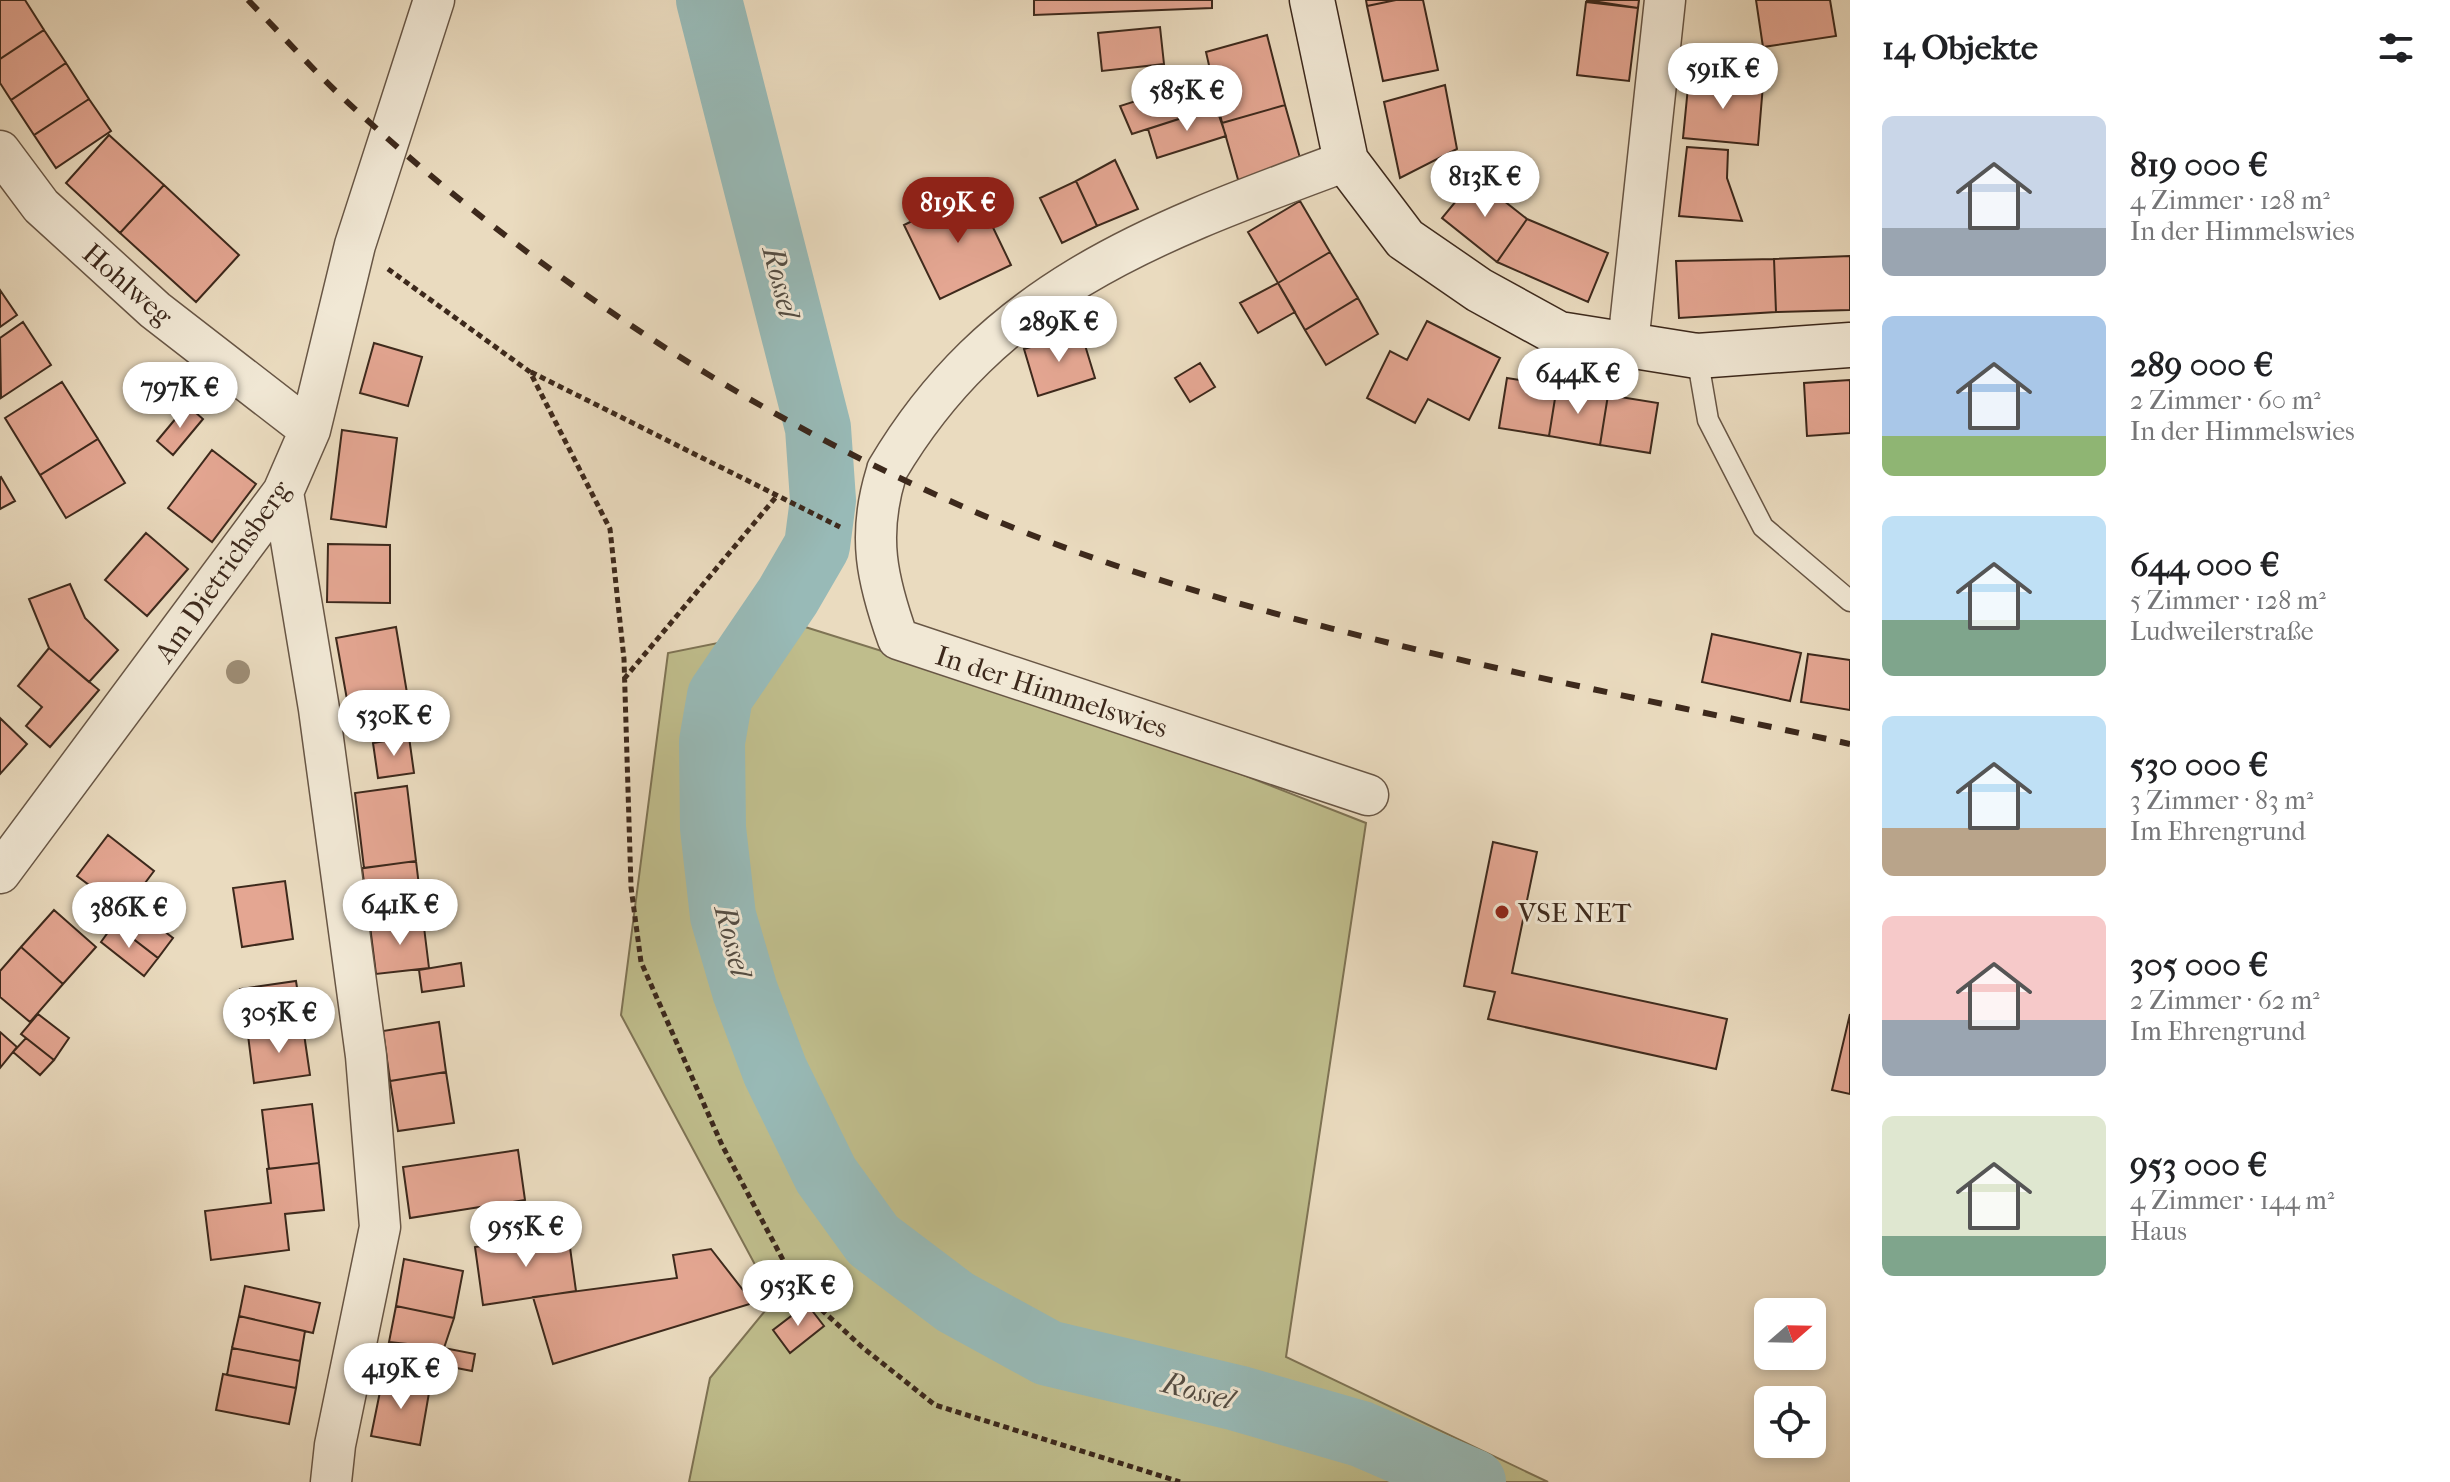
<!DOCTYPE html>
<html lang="de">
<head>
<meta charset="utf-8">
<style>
	body { margin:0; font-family:"IM FELL French Canon",serif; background:#f6f6f6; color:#202124; height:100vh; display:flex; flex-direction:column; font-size:30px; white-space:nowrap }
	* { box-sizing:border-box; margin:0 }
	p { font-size:26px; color:#757577 }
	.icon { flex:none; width:44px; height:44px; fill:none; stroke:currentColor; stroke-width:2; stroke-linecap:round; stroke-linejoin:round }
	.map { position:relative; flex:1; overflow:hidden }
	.side { display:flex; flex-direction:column; background:#fff; width:600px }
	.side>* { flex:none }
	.needle { width:52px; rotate:70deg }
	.tools { position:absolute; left:1754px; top:1298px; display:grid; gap:16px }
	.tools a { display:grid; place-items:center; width:72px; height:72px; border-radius:12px; background:#fff; box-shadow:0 4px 12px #0003; font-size:40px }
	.price { position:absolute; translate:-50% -68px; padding:0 18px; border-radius:28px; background:#fff; color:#222; font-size:26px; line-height:52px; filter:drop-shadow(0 2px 4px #0008) }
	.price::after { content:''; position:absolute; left:50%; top:48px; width:24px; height:18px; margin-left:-12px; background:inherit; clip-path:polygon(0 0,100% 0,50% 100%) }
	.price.selected { background:#8f2418; color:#fff }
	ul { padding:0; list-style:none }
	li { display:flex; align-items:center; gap:24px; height:200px; padding:0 32px }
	li span { display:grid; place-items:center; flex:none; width:224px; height:160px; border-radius:12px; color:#555 }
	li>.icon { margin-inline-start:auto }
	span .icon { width:96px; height:96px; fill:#fffc; stroke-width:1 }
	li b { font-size:34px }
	h2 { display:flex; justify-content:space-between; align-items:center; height:96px; padding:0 32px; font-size:34px }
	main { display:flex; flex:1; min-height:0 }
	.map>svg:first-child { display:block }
</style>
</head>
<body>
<main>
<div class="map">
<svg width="1850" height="1482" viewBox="0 0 1850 1482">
	<rect width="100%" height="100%" fill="#eadbbf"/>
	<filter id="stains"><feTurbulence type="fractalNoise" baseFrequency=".0025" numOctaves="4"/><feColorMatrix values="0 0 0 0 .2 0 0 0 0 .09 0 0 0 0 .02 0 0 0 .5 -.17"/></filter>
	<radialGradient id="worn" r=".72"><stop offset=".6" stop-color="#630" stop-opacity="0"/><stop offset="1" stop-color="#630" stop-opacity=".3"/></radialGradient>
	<path fill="#bfbd8c" stroke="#7e7354" stroke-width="2" d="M802,626l303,95 261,102 -80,534 262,125h-859l21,-104 64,-78 -153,-285 47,-362z"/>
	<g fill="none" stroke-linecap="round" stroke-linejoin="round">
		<path stroke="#98bab7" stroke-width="66" d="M709,0l109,428 5,72 -6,46 -29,50 -68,100 -8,46 1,86 10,88 22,75 30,80 51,104 47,65 82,62 93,51 189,45 124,36 112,48"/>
	</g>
	<path fill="#e4a692" stroke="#3d291c" stroke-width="2" d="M0,0h25l19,30 -44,29z
		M1034,0h178v8l-178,7z
		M1366,0h30l-29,6z
		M1396,0h27l15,70 -55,11 -16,-75z
		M1586,0h53l-1,8z
		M1756,0h74l6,36 -73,11z
		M1586,2l52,6 -9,73 -52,-6z
		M1160,27l4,37 -62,7 -4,-38z
		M44,30l22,33 -55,37 -11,-17v-24z
		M1267,35l18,70 -63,18 -16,-71z
		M66,63l23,36 -55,36 -23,-35z
		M1211,77l5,30 -84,27 -12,-28z
		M1689,77l74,8 -5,60 -75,-7z
		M1445,85l12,64 -57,29 -16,-76z
		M89,99l22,32 -55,37 -22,-33z
		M1285,105l17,60 -63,18 -17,-60z
		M1216,107l10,29 -69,22 -9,-29z
		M109,135l55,50 -44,48 -54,-50z
		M1687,147l41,3 -1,28 15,43 -63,-5z
		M1115,160l23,49 -41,17 -21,-45z
		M1475,178l52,41 -30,43 -55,-44z
		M1076,181l21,45 -35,17 -22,-45z
		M164,185l75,70 -43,47 -76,-69z
		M975,190l36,75 -71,34 -36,-74z
		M1300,201l30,51 -52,31 -30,-51z
		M1527,219l81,34 -20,49 -91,-40z
		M1330,252l28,46 -53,32 -27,-47z
		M1850,256v54l-74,2 -2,-53z
		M1774,259l2,53 -97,6 -3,-57z
		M1278,283l17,29 -37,21 -18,-30z
		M0,290l17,25 -17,12z
		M1358,298l20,36 -52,31 -21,-35z
		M1427,321l73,37 -31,62 -41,-21 -13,24 -48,-25 23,-47 17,9z
		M23,322l28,43 -50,33 -1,-60z
		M1081,332l14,46 -57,18 -14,-47z
		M374,343l48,14 -14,49 -48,-13z
		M1200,363l15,24 -25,15 -15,-24z
		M1507,378l50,8 -8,50 -50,-8z
		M1850,380v53l-43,3 -3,-53z
		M62,382l36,57 -58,36 -35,-57z
		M1557,386l51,9 -8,50 -51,-9z
		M1608,395l50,8 -8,50 -50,-8z
		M187,405l16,14 -30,36 -16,-14z
		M342,430l55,8 -11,89 -55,-8z
		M98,439l27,44 -59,35 -26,-43z
		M212,450l44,34 -44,58 -44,-34z
		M1,477l14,24 -15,8v-31z
		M146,533l42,36 -41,47 -42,-36z
		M328,544l62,1v58l-63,-1z
		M70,584l15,34 33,32 -29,32 -40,-34 -20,-49z
		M396,627l16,96 -59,10 -17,-95z
		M1712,634l89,19 -11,48 -88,-19z
		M49,648l50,42 -49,57 -24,-21 16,-19 -24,-21z
		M1808,654l42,6v50l-49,-8z
		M0,718l27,26 -27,30z
		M409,737l5,36 -36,5 -5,-35z
		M407,786l9,75 -52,7 -9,-75z
		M108,835l46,36 -30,40 -47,-35z
		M1493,842l44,10 -25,121 215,46 -11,50 -228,-50 7,-27 -31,-6z
		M416,861l7,58 -53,7 -8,-58z
		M285,881l8,58 -51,8 -9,-59z
		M129,904l44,34 -15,20 -44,-34z
		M54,910l42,37 -33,37 -42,-37z
		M423,919l6,49 -53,6 -6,-48z
		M114,924l44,34 -14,18 -43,-34z
		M21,947l42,37 -33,38 -30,-25v-26z
		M461,963l3,23 -42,6 -3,-22z
		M296,981l7,46 -55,8 -8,-46z
		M38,1014l31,24 -15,22 -33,-26z
		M1850,1014v80l-18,-4z
		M439,1022l7,50 -56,9 -7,-50z
		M303,1027l7,48 -56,8 -6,-48z
		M0,1032l17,15 -17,21z
		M26,1038l28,22 -14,15 -27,-23z
		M446,1072l8,51 -56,8 -8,-50z
		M312,1104l7,59 -50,6 -7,-59z
		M518,1150l7,50 -115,18 -7,-51z
		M319,1163l5,47 -39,4 4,36 -78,10 -6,-49 66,-8 -4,-34z
		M568,1233l8,58 -93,14 -8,-58z
		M711,1249l42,54 -200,61 -20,-67 144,-19 -4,-23z
		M404,1259l59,12 -9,47 -58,-12z
		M245,1286l75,17 -7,30 -74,-17z
		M807,1304l17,22 -34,27 -17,-23z
		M396,1306l58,12 -10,30 -55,-6z
		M239,1316l66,15 -5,30 -68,-13z
		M232,1348l68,13 -4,27 -69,-13z
		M444,1348l31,6 -3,17 -31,-6z
		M387,1354l36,6 -3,23 -37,-6z
		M223,1374l73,14 -7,36 -73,-14z
		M383,1377l47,10 -10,58 -49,-9z"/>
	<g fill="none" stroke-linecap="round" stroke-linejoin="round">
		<defs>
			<path id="lane" d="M1697,356l11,64 55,107 87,74"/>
			<path id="street" d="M0,151l41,55 114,104 155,120
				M1628,344l37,-344
				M887,470c108,-183 271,-239 459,-309
				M886,474c-19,62 -9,106 12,165l470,156
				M283,492l36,217 47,347 14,171 -45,218 -4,37
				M0,873l283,-381 27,-62 45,-185 79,-245"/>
			<path id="secondary" d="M1312,0l34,161 59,78 74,51 80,44 138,22 153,-11"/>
		</defs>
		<use href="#lane" stroke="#685645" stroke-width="23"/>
		<use href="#street" stroke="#685645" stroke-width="43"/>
		<use href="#secondary" stroke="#3d291c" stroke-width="47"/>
		<path stroke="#3d291c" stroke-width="5" stroke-dasharray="6 4" stroke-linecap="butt" d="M388,269l142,103 80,157 14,130 7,228 10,75 81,183 76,143 64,59 73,58 245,77
			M531,372l309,155
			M624,679l152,-182"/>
		<use href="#lane" stroke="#f1e8d5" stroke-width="20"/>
		<use href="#street" stroke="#f1e8d5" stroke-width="40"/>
		<use href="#secondary" stroke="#f1e8d5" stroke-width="44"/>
		<path stroke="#3d291c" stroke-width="6" stroke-dasharray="14 14" stroke-linecap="butt" d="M248,0c36,37 70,76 108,110 227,208 504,376 798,468 228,72 464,115 696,166"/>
	</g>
	<circle fill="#9d8d75" cx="238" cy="672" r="12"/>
	<circle fill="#8f2418" stroke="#f1e8d5" stroke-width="3" cx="1502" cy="912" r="8"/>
	<g text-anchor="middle" stroke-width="6" stroke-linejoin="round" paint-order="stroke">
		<g font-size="28" fill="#3d291c" stroke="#f1e8d5">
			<text transform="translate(128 284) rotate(41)" y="10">Hohlweg</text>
			<text transform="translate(222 571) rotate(-55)" y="10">Am Dietrichsberg</text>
			<text transform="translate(1052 691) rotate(18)" y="10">In der Himmelswies</text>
		</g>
		<g font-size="28" fill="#3d291c" stroke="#f1e8d5" text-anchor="start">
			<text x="1518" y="922">VSE NET</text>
		</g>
		<g font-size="30" font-style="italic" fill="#544d43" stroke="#f1e8d5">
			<text transform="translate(781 282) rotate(76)" y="10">Rossel</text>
			<text transform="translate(733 941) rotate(76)" y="10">Rossel</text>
			<text transform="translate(1198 1391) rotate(15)" y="10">Rossel</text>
		</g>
	</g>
	<rect width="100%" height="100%" filter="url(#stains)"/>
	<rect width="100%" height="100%" fill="url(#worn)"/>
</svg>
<div class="tools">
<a><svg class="needle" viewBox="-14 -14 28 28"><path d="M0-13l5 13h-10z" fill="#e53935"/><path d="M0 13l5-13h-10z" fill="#757577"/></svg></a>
<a><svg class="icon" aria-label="locate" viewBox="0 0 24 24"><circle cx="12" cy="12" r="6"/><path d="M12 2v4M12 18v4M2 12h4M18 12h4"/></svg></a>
</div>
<b class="price" style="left:1723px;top:111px">591K €</b>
<b class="price" style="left:1187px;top:133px">585K €</b>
<b class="price" style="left:1485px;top:219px">813K €</b>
<b class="price selected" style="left:958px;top:245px">819K €</b>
<b class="price" style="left:1059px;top:364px">289K €</b>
<b class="price" style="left:1578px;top:416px">644K €</b>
<b class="price" style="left:180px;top:430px">797K €</b>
<b class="price" style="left:394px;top:758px">530K €</b>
<b class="price" style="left:400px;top:947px">641K €</b>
<b class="price" style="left:129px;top:950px">386K €</b>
<b class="price" style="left:279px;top:1055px">305K €</b>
<b class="price" style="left:526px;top:1269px">955K €</b>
<b class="price" style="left:798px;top:1328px">953K €</b>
<b class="price" style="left:401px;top:1411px">419K €</b>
</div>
<section class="side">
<h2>14 Objekte<svg class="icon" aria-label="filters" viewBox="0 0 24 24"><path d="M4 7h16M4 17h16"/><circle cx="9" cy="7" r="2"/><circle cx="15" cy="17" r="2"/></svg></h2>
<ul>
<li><span style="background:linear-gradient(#c9d6e8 70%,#9aa5b1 0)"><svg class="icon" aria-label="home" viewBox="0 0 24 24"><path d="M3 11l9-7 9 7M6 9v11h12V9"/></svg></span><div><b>819 000 €</b><p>4 Zimmer · 128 m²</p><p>In der Himmelswies</p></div></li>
<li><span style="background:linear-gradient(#a9c7e8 75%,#8fb573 0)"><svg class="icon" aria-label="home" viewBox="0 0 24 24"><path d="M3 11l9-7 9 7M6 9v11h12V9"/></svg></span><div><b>289 000 €</b><p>2 Zimmer · 60 m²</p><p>In der Himmelswies</p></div></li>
<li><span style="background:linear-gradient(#bfe0f5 65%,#7fa58c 0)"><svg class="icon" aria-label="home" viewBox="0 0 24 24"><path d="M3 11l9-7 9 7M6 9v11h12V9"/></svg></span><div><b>644 000 €</b><p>5 Zimmer · 128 m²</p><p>Ludweilerstraße</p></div></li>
<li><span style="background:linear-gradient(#bfe0f5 70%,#b9a48a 0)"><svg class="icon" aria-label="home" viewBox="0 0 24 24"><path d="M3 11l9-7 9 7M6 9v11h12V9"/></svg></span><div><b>530 000 €</b><p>3 Zimmer · 83 m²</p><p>Im Ehrengrund</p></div></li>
<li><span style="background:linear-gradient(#f6c9c9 65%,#9aa5b1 0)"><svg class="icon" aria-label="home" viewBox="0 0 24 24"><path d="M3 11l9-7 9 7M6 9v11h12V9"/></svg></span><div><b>305 000 €</b><p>2 Zimmer · 62 m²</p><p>Im Ehrengrund</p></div></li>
<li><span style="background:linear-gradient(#dfe7d0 75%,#7fa58c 0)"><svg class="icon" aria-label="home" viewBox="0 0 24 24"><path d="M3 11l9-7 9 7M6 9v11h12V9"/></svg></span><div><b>953 000 €</b><p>4 Zimmer · 144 m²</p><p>Haus</p></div></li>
</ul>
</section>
</main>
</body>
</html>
